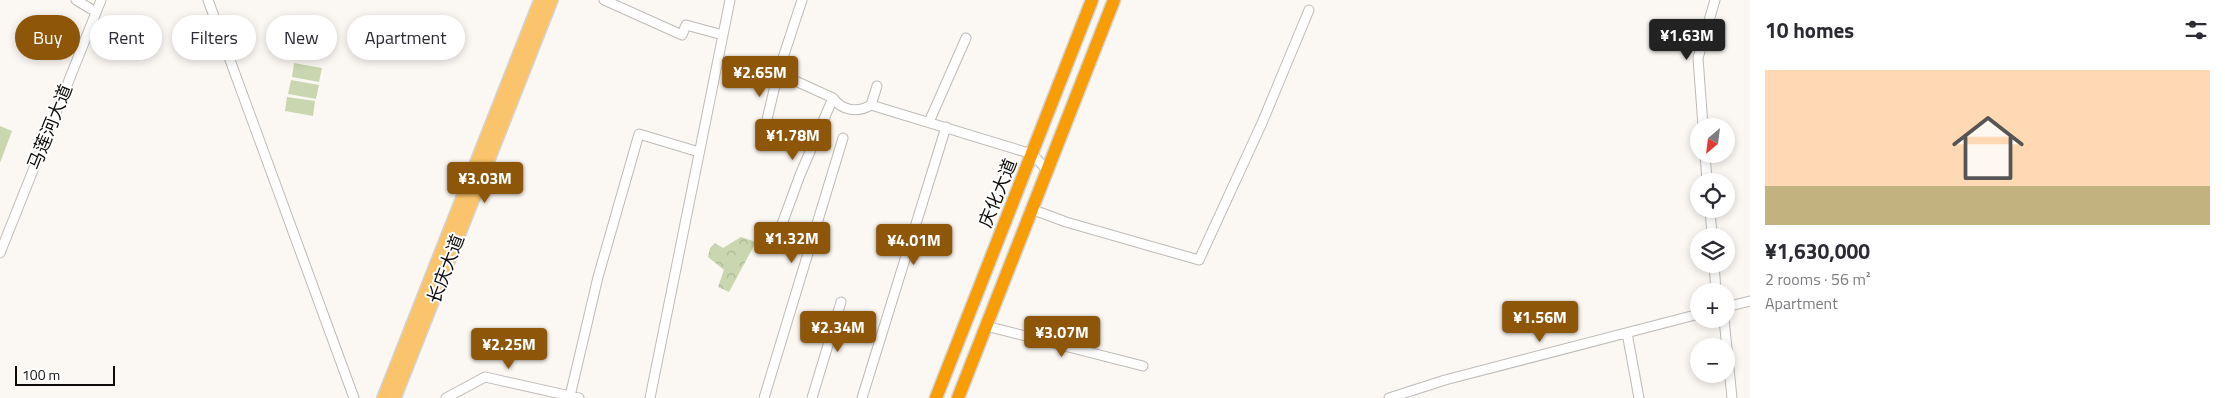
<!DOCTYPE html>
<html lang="en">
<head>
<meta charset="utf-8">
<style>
	body { margin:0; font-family:"Titillium Web","Noto Sans SC",sans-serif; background:#f7f7f7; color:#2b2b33; height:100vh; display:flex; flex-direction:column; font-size:19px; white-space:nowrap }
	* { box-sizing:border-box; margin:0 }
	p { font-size:16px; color:#7c7c81 }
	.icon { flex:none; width:28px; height:28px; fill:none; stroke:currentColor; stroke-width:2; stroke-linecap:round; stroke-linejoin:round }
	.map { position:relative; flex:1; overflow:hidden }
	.details { display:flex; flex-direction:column; background:#fff; width:475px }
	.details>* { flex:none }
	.guide { position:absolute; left:15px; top:15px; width:475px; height:45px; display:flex; gap:10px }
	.needle { width:32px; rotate:208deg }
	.controls { position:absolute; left:1690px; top:118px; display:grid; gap:10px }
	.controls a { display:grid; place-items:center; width:45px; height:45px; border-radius:50%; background:#fff; box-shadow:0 2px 8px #0003; font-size:25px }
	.scale { position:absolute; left:15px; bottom:12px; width:100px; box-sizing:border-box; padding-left:5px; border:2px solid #0d0c0a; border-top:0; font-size:14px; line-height:18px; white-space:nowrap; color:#0d0c0a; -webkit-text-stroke:4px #fff; paint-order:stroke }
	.price { position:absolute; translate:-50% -42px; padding:0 11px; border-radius:5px; background:#8d5609; color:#fff; font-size:16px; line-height:32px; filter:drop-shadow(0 1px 2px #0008) }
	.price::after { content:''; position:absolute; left:50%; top:30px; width:15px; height:11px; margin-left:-8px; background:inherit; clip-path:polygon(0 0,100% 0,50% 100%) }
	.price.active { background:#222; color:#fff }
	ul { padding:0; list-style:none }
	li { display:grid; align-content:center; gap:10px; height:265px; padding:0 15px }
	li span { display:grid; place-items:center; height:155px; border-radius:0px; color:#555 }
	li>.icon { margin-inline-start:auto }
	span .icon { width:90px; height:90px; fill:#fffc; stroke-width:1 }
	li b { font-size:21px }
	h2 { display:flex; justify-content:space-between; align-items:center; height:60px; padding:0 15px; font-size:21px }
	.chip { padding:0 18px; border-radius:22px; background:#fff; box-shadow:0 2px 8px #0003; font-size:18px; line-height:45px }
	.chip.active { background:#8d5609; color:#fff }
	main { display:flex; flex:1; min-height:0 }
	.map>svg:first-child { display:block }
</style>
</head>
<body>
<main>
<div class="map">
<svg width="1750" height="398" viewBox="0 0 1750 398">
	<defs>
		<pattern id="forest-crowns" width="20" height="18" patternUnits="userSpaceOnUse" patternTransform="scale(1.25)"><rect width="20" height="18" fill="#c9d6af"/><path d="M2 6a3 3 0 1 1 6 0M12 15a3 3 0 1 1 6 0" fill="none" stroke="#abb695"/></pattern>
	</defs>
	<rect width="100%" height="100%" fill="#fbf8f4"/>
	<path fill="url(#forest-crowns)" d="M741,237l15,5 -27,50 -11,-5 6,-17 -16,-13 2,-9 5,-5 8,5z"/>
	<path fill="#c9d6af" d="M294,63l28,5 -3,14 -27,-5z
		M291,80l28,5 -3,14 -28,-5z
		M287,97l28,4 -2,15 -28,-5z
		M0,126l12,5 -12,32z"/>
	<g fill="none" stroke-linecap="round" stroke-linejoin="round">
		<defs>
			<path id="minor" d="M76,0l15,9
				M208,0l146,398
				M604,0l78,35 4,-10 37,10
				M778,73l55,25c9,13 25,15 38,7l6,-19
				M871,105l161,49 15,16
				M929,122l37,-84
				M1703,126l-5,-68 17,-58
				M765,128l13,-55 24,-73
				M1705,154l2,27
				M1031,209l35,13 133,38 63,-137 47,-113
				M1710,209l2,27
				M778,235l22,-60 33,-77
				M0,253l101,-253
				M1714,264l2,27
				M1726,307l24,-6
				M1724,319l8,79
				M986,326l157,40
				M1627,333l12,65
				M570,396l28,-119 41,-143 60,18
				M446,398l39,-21 94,21
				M650,398l80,-398
				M764,398l79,-260
				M812,398l29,-96
				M862,398l84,-271
				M1389,398l56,-18 254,-66"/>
			<path id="major" d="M383,398l157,-398
				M395,398l157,-398"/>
			<path id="highway" d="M936,398l156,-398
				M958,398l156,-398"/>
		</defs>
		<use href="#minor" stroke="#bebbb7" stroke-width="11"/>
		<use href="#major" stroke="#d3d3d3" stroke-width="14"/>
		<use href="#highway" stroke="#d3d3d3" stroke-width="15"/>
		<use href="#minor" stroke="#fff" stroke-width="9"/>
		<use href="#major" stroke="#fbc46a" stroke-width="11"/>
		<use href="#highway" stroke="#f99d06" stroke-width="12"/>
	</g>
	<g text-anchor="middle" stroke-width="4" stroke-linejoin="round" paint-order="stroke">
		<g font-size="18" fill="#0d0c0a" stroke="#fff">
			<text transform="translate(50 127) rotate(-68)" y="6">马莲河大道</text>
			<text transform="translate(998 193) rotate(-68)" y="6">庆化大道</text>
			<text transform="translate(446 269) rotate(-69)" y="6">长庆大道</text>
		</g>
	</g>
</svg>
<div class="controls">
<a><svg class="needle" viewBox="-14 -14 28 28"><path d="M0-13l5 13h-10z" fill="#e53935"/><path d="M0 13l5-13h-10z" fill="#7c7c81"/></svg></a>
<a><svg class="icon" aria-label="locate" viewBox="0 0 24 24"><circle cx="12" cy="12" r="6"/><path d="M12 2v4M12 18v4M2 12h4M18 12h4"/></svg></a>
<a><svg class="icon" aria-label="layers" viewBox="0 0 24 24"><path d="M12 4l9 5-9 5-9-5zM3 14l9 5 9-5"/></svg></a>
<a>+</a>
<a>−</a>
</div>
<div class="scale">100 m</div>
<b class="price active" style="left:1687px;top:61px">¥1.63M</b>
<b class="price" style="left:760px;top:98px">¥2.65M</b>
<b class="price" style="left:793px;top:161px">¥1.78M</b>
<b class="price" style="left:485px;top:204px">¥3.03M</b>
<b class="price" style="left:792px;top:264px">¥1.32M</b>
<b class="price" style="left:914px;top:266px">¥4.01M</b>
<b class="price" style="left:1540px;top:343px">¥1.56M</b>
<b class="price" style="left:838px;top:353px">¥2.34M</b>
<b class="price" style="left:1062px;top:358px">¥3.07M</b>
<b class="price" style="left:509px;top:370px">¥2.25M</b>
<div class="guide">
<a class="chip active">Buy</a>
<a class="chip">Rent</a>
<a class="chip">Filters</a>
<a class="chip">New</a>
<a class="chip">Apartment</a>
</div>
</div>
<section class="details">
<h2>10 homes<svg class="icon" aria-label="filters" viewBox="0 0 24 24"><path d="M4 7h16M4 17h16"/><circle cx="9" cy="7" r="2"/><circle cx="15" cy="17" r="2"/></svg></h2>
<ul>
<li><span style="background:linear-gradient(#ffd9b3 75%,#c2b280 0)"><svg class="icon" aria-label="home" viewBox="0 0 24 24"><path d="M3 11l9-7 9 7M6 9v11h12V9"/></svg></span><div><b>¥1,630,000</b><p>2 rooms · 56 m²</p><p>Apartment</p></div></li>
</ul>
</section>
</main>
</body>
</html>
